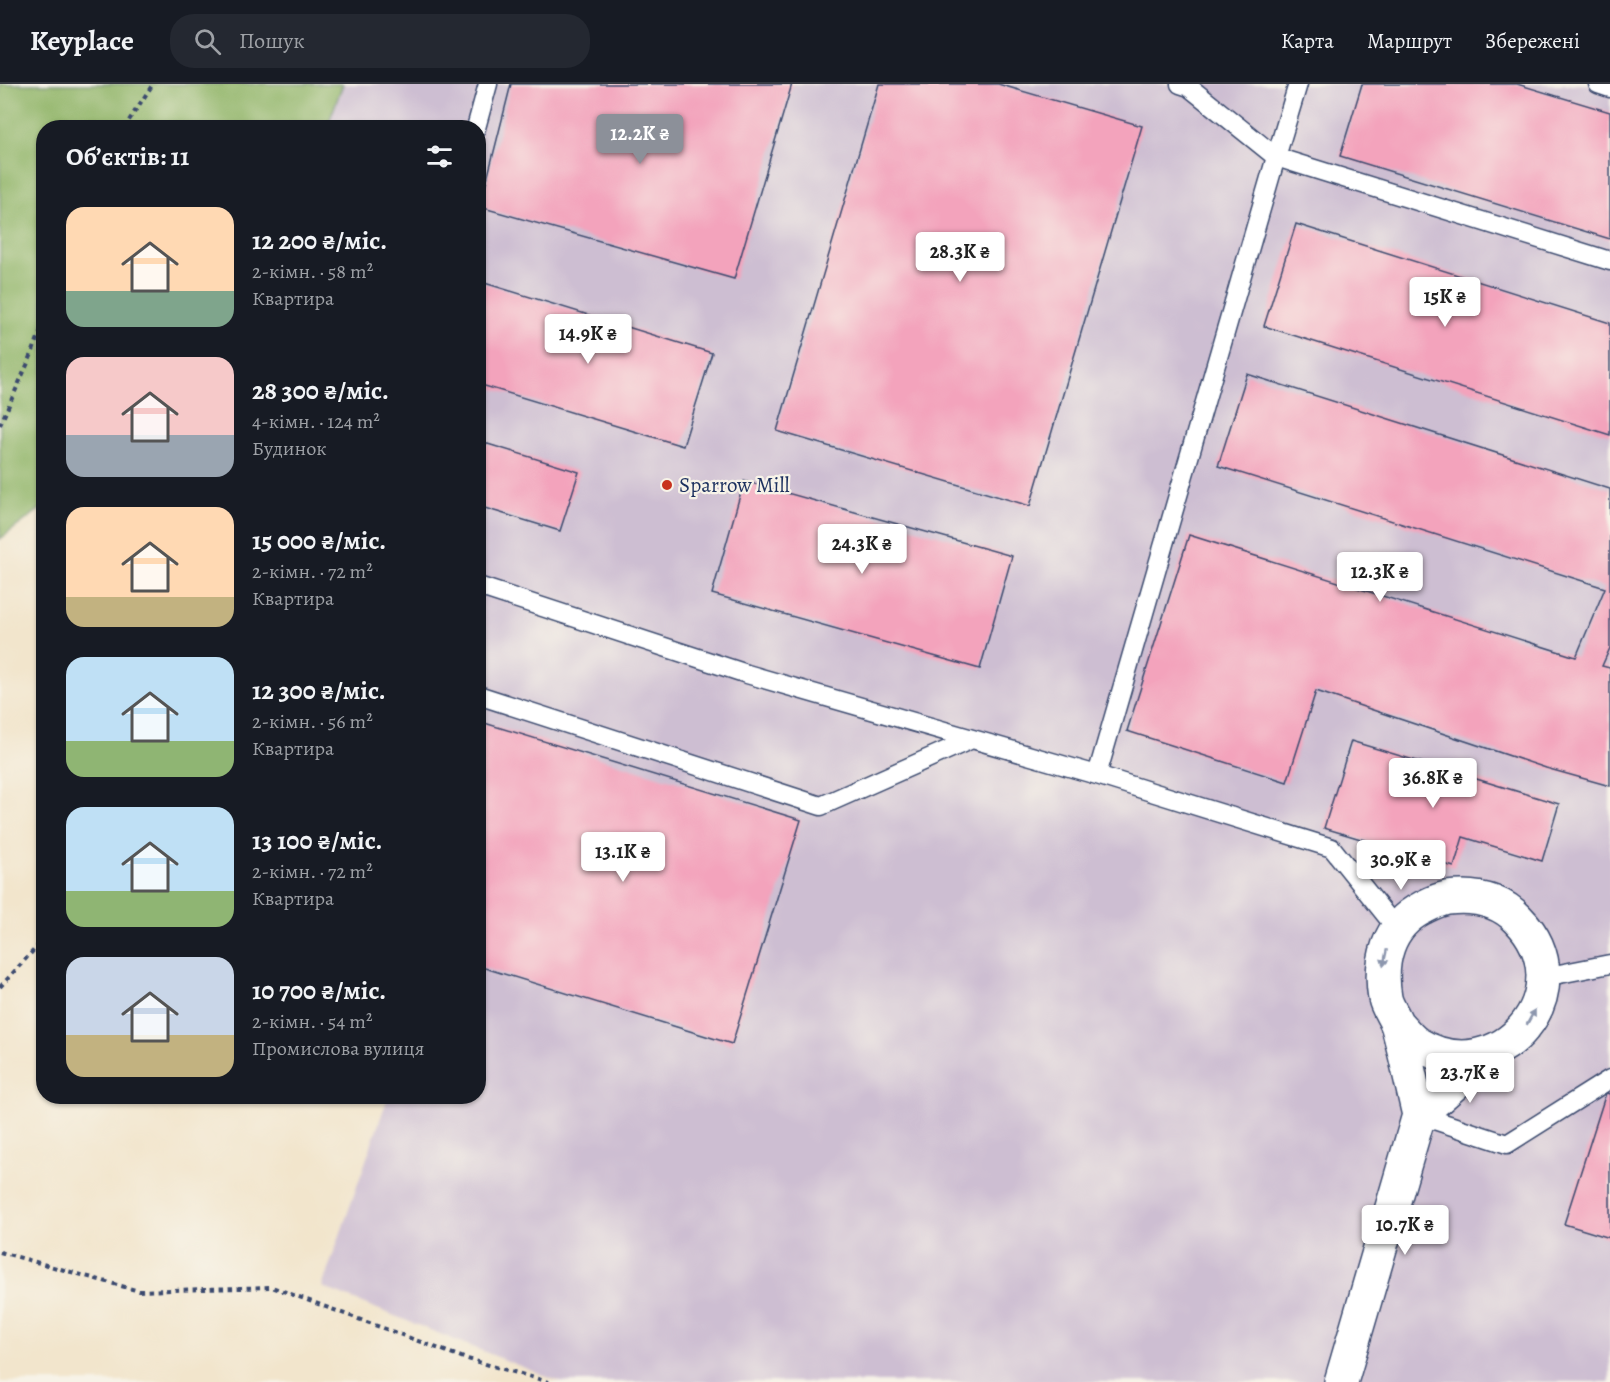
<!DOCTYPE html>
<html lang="uk">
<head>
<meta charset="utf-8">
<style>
	body { margin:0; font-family:Alegreya,serif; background:#242831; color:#f1f3f6; height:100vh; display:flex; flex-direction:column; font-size:22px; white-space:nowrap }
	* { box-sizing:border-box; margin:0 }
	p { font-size:20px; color:#9ea1a6 }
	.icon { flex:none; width:33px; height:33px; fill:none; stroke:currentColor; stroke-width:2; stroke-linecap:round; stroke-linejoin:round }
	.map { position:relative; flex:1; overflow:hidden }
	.sheet { position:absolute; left:36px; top:36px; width:450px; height:984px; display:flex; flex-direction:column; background:#171b24; border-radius:24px; box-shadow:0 2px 4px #0004 }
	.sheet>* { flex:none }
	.price { position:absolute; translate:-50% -51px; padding:0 14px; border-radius:6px; background:#fff; color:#222; font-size:20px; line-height:39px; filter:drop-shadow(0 2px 3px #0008) }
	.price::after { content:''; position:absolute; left:50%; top:36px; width:18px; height:14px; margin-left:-9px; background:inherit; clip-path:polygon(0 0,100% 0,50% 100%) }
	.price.current { background:#8c9099; color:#fff }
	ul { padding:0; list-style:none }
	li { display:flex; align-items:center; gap:18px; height:150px; padding:0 30px }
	li span { display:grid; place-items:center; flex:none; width:168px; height:120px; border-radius:18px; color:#555 }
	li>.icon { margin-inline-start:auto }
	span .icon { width:72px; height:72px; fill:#fffc; stroke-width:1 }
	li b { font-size:26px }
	h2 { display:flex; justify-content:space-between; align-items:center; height:72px; padding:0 30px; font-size:26px }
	header { display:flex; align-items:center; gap:36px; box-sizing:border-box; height:84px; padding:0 30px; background:#171b24; border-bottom:2px solid #363941 }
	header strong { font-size:28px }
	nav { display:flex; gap:33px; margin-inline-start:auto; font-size:21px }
	.search { width:420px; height:54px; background:#242831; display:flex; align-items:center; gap:15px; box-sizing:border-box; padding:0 21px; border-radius:24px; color:#9ea1a6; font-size:22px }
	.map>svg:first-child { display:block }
</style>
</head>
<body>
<header>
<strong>Keyplace</strong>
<div class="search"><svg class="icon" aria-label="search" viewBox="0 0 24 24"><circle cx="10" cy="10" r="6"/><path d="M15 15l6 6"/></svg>Пошук</div>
<nav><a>Карта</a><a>Маршрут</a><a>Збережені</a></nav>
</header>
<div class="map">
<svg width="1610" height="1298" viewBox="0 0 1610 1298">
	<rect width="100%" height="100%" fill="#f7f3e8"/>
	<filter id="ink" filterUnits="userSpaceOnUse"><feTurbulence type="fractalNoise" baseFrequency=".0167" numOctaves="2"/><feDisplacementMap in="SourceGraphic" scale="12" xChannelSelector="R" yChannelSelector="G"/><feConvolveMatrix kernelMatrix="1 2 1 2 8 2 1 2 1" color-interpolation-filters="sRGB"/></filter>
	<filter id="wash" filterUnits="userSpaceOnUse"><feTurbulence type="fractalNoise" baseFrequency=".008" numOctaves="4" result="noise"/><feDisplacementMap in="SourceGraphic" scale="24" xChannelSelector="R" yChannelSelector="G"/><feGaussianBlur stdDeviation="1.35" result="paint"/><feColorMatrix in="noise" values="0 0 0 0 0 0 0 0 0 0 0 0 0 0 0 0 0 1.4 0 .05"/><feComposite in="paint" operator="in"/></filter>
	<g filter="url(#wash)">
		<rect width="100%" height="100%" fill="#f2e5cc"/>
		<path fill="#cdbed2" d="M343,0h1267v1298h-1050l-238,-95 66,-190 90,-1v-968l-151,-1z"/>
		<path fill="#91b569" stroke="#567264" stroke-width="1.5" d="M0,0h343l-16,43 -283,1 -1,379 -43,32z"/>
		<g id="blocks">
			<path fill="#f3a3bc" d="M511,0h281l-58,195 -254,-72z
				M879,0h119l144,42 -112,380 -253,-75z
				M1362,0h155l93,28v127l-270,-83z
				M1296,140l314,99v112l-346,-109z
				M478,197l234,72 -29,93 -205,-62z
				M1247,290l363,115v159l-8,18 8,2v118l-64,-18 -230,-77 -29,91 -160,-51 62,-196 387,122 29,-69 -387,-122z
				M478,357l101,31 -19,59 -82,-25z
				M744,397l268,75 -32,113 -268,-75z
				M478,637l323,99 -69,224 -254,-78z
				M1351,657l208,63 -17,57 -79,-24 -9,30 -130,-39z
				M1606,1009l4,1v144l-46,-14z"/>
		</g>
	</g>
	<g filter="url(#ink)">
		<use href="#blocks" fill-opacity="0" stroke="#3b4a6e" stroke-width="1.5"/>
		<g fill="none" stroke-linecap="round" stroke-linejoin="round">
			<defs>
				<path id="lane" d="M1180,0l9,3 87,70 22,-73
					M1598,0l12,4
					M476,44l12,-44
					M478,502l269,88 350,101 235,73 64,80
					M478,611l343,111 151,-67
					M1097,691l179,-618 334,104
					M1544,893l66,-13
					M1419,1031l88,29 103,-65"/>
				<path id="street" d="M1397,940c6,6 12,14 19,19 84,52 171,-54 102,-124 -19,-20 -45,-24 -71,-21 -10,2 -17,6 -25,10 -35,18 -43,54 -37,90 2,10 10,19 13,29 8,29 14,59 21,88
					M1341,1298l78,-267 69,-61"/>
			</defs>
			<use href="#lane" stroke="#3b4a6e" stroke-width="21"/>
			<use href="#street" stroke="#3b4a6e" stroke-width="36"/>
			<path stroke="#3b4a6e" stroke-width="4" stroke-dasharray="4.5 4.5" stroke-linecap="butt" d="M124,44l29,-44
				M0,341l32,-71 12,-32
				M0,903l44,-48
				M0,1168l139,39 133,-4 192,71 85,24"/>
			<use href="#lane" stroke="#fff" stroke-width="18"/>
			<use href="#street" stroke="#fff" stroke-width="33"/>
		</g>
		<defs><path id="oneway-solid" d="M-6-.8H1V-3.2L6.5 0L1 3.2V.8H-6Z" transform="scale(1.5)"/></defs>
		<g fill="#8d97ae">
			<use href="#oneway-solid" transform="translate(1385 874) rotate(102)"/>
			<use href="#oneway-solid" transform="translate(1531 933) rotate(-61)"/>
		</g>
	</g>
	<circle fill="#c8321e" stroke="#f7f3e8" stroke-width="2" cx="667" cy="401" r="6"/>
	<g text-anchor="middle" stroke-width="4.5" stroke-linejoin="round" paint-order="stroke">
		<g font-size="21" fill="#1b2f5e" stroke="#f7f3e8" text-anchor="start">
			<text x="679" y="408">Sparrow Mill</text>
		</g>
	</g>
</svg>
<b class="price current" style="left:640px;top:81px">12.2K ₴</b>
<b class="price" style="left:960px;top:199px">28.3K ₴</b>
<b class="price" style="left:1445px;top:244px">15K ₴</b>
<b class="price" style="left:588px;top:281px">14.9K ₴</b>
<b class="price" style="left:862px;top:491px">24.3K ₴</b>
<b class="price" style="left:1380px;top:519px">12.3K ₴</b>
<b class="price" style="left:1433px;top:725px">36.8K ₴</b>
<b class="price" style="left:623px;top:799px">13.1K ₴</b>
<b class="price" style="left:1401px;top:807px">30.9K ₴</b>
<b class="price" style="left:1470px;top:1020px">23.7K ₴</b>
<b class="price" style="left:1405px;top:1172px">10.7K ₴</b>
<section class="sheet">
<h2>Об’єктів: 11<svg class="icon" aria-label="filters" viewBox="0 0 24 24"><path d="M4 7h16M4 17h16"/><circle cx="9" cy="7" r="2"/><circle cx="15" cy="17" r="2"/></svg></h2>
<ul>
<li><span style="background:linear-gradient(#ffd9b3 70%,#7fa58c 0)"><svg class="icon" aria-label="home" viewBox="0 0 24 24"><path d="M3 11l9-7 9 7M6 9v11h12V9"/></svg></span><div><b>12 200 ₴/міс.</b><p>2-кімн. · 58 m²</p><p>Квартира</p></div></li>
<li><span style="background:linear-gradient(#f6c9c9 65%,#9aa5b1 0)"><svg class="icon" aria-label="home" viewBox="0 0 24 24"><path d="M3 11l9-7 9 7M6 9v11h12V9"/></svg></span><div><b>28 300 ₴/міс.</b><p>4-кімн. · 124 m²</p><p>Будинок</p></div></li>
<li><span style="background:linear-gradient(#ffd9b3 75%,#c2b280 0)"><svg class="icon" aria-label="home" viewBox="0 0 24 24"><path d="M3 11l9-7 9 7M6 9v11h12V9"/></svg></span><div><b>15 000 ₴/міс.</b><p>2-кімн. · 72 m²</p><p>Квартира</p></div></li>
<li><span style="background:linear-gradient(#bfe0f5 70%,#8fb573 0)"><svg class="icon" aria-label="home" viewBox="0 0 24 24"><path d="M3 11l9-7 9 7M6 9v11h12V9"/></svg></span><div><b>12 300 ₴/міс.</b><p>2-кімн. · 56 m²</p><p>Квартира</p></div></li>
<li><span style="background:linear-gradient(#bfe0f5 70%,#8fb573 0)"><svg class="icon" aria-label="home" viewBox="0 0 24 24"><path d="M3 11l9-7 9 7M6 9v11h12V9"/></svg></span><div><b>13 100 ₴/міс.</b><p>2-кімн. · 72 m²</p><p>Квартира</p></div></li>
<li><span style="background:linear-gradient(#c9d6e8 65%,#c2b280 0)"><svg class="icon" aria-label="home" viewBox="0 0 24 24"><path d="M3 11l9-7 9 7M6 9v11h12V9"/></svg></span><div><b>10 700 ₴/міс.</b><p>2-кімн. · 54 m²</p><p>Промислова вулиця</p></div></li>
</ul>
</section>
</div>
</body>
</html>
